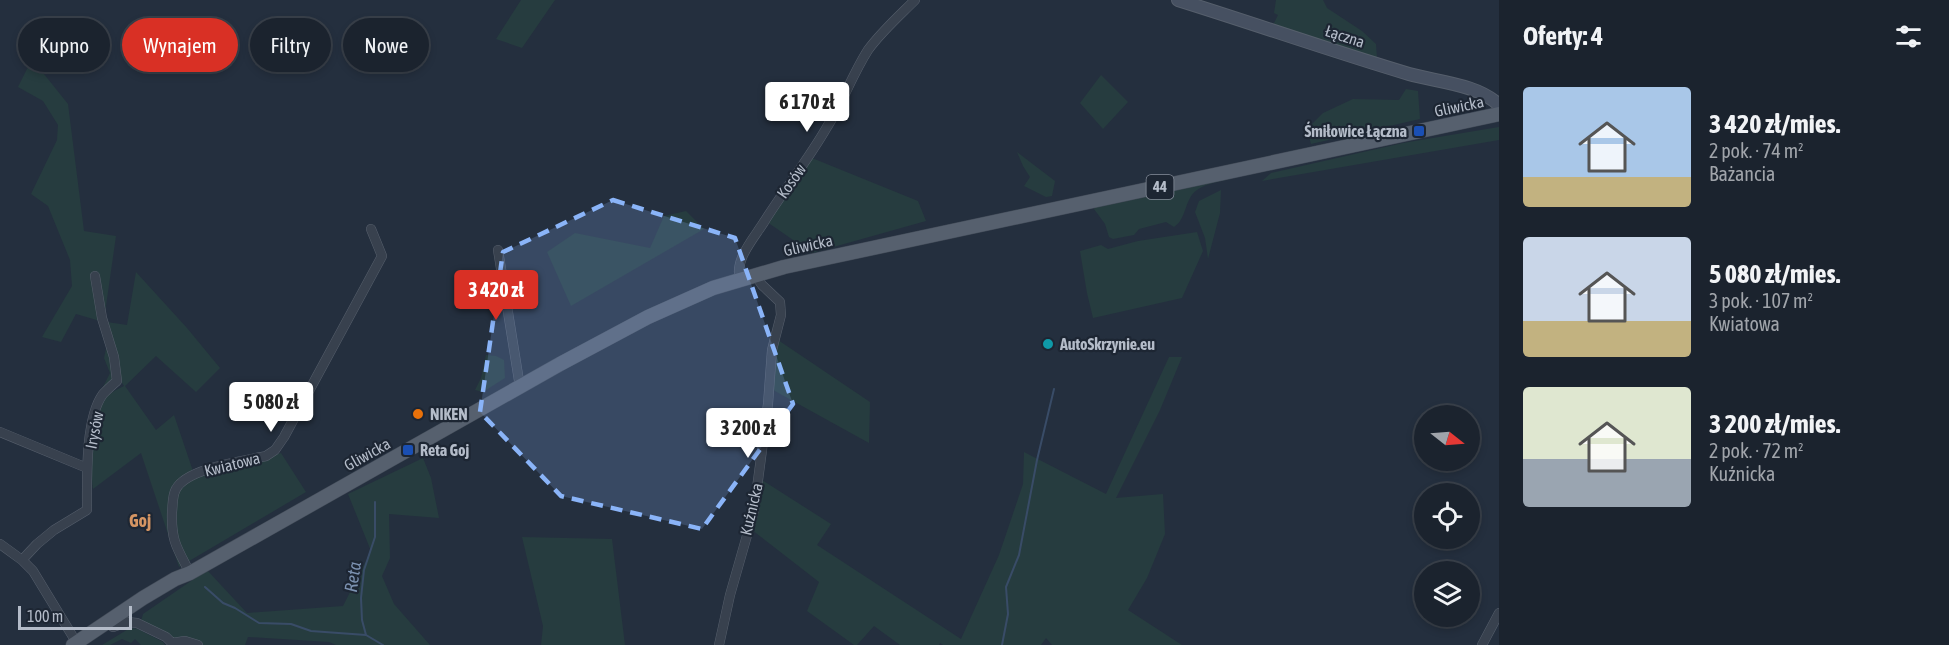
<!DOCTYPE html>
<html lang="pl">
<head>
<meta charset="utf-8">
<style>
	body { margin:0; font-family:"Asap Condensed",sans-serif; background:#242b36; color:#f1f3f6; height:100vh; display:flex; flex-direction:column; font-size:22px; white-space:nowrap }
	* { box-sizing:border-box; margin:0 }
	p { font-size:20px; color:#a0a4aa }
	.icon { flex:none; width:33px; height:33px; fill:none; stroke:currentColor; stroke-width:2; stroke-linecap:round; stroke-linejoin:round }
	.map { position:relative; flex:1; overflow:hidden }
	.panel { display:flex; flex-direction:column; background:#1b232e; width:450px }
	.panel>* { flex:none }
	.banner { position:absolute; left:18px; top:18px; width:570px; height:54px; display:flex; gap:12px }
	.needle { width:39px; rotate:107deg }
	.fabs { position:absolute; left:1414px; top:405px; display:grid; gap:12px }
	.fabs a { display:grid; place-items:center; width:66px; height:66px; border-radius:50%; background:#1b232e; box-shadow:0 3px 9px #0003,0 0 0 2px #39404a; font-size:30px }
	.scale { position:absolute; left:18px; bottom:15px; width:114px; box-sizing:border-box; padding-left:6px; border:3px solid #b4bcc9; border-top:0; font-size:16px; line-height:21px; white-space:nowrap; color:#b4bcc9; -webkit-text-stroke:4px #1d2633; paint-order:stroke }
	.price { position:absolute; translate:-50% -51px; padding:0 14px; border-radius:6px; background:#fff; color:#222; font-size:20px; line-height:39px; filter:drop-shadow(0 2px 3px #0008) }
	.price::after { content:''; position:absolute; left:50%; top:36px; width:18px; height:14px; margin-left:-9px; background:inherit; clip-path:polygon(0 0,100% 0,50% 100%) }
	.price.selected { background:#d93025; color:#fff }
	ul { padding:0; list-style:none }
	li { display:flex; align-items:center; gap:18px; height:150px; padding:0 24px }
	li span { display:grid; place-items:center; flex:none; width:168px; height:120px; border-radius:6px; color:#555 }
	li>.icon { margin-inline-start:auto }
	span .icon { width:72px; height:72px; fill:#fffc; stroke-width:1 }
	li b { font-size:26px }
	h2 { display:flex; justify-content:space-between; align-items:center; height:72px; padding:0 24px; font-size:26px }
	.chip { padding:0 21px; border-radius:27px; background:#1b232e; box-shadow:0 3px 9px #0003,0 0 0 2px #39404a; font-size:21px; line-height:54px }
	.chip.selected { background:#d93025; color:#fff }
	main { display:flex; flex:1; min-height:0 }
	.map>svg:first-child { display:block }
</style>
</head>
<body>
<main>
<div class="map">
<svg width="1499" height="645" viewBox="0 0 1499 645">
	<rect width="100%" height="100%" fill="#242f3e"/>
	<path fill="#263c3f" d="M521,0h34l-33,48 -26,-9z
		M1276,0h47l4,8 35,23 14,13 1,14 -104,-33 5,-10 -4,-2z
		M32,59l36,45 16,127 32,5 -11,77 -5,8 -24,-7 -15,28 -19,-5 30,-51 -2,-26 -22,-54 -17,-12 26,-54 1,-15 -15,-24 -25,-14z
		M1101,75l27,27 -25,27 -23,-26z
		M1406,89l12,2 2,28 -109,25 -4,-15 16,-16 30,-14 46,1z
		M1499,127v13l-237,41 9,-8 132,-30z
		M1017,152l38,29 -3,15 -6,1 -22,-11 6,-9 -7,-11z
		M812,158l106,43 8,20 -114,32 -45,-31z
		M1229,178l1,1c-10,3 -24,4 -33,11 -13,9 -10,29 -23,37l-8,-5 -27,7 -5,6 -21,4 -4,-2 -4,-13 -11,-15 1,-2z
		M1221,190l-1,23 -12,46 -3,-21 -10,-26 4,-11z
		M686,211l18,18 -133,77 -24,-54 28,-19 75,15 14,-32z
		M1197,232l6,19 -21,47 -89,20 -6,-25 -7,-42 21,-6 7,4 30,-8z
		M136,272l51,56 33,40 -24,24 -40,-36 -31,30 31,44 18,-15 21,62 86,-24 25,39 -127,75 -38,-114 -48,36c-3,-19 -2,-70 8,-86 6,-9 15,-13 23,-17l-5,-8 -15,10 -1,-1 7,-14 -6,-15 3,-14v-22l20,3z
		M778,340l92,62 -1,41 -96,-53z
		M486,355l10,1 8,4 1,18 -22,14 -8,-2 6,-12z
		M1169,357h13l-22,53 -44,88 47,-4 2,40 -18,44 -19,32 54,35h-130l-6,-7 -5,7h-98l-3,-2 -1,2h-39l-26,-19 -17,19h-3l-47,-34 12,-29 -67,-52 10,-50 69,44 -14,21 144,94 38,-84 24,-71 1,-32 82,42z
		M423,458l8,20 8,40 -50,-4 1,44 -8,18 12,28 36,41h-94l-7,-3 -81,-5 -3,8h-42l-18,-6 -13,-1 -31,-17 2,-7 64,-44 40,43 96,-7 28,-55 -23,-57z
		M522,537l90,2 13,106h-84l2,-19z
		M130,628l8,1 25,13 2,3h-24l-6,-6 -4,4 -9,-4 -12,6h-8z"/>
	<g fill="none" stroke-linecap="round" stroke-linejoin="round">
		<path stroke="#394c67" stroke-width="2" d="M375,502v35l-11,33 -3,28 1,22 4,15 17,10
			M205,587l18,16 12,5 24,15 32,1 20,7 55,4
			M1002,645l6,-31 -2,-27 13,-32 18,-95 17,-71"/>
		<defs>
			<path id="street" d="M498,250l22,137
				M740,279c-6,-19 14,-41 24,-57 20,-32 44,-62 63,-95 16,-25 25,-52 41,-77 13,-18 31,-34 47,-50
				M0,432l87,36
				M0,544l22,16 11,11 45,74
				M22,560l15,-16 17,-14 33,-20c0,-30 -2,-92 16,-116 4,-4 9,-9 14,-13l-3,-24 -12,-39 -7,-42
				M190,573c-13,-25 -19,-32 -18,-61 1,-8 0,-16 4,-23 11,-21 68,-28 90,-33l9,-6 9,-13 98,-181 -11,-27
				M113,627l14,-5 10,1 29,14 6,6 13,-2 13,4
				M719,645l11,-50 24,-84 14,-107 4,-54 9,-35 -1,-13 -18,-17 -7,-10
				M1482,645l17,-32"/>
			<path id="secondary" d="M1178,0c77,24 154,51 231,74 29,8 68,10 90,31"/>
			<path id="primary" d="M73,645l70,-47 32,-19 15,-6 370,-209 88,-47 65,-29 71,-21 715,-153"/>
		</defs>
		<use href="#street" stroke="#565f6c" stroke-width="10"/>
		<use href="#secondary" stroke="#565f6c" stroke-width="14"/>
		<use href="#primary" stroke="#414a57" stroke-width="15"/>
		<use href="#street" stroke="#38414e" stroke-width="9"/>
		<use href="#secondary" stroke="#465061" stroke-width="12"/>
		<use href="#primary" stroke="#56606e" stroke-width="14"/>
	</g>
	<path fill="#8ab4f8" fill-opacity="0.2" stroke="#8ab4f8" stroke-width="4.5" stroke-dasharray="12 8" stroke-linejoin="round" d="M613,200l122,38 58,166 -91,125 -141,-33 -81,-84 23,-160z"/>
	<g fill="#1a4fb4" stroke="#1d2633" stroke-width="2">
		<rect x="1413" y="125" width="12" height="12" rx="3"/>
		<rect x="402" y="444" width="12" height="12" rx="3"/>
	</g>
	<circle fill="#0f9aa8" stroke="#1d2633" stroke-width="2" cx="1048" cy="344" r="6"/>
	<circle fill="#e8710a" stroke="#1d2633" stroke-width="2" cx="418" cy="414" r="6"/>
	<g text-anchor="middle" stroke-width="4.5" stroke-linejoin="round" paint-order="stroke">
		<rect fill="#1d2633" stroke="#878f9c" stroke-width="1.5" x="1146.5" y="175" width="27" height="24" rx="4.5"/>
		<g font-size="15" font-weight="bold" fill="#b4bcc9">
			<text x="1160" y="192">44</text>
		</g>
		<g font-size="16" fill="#b4bcc9" stroke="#1d2633">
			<text transform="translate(1345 36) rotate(18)" y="6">Łączna</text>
			<text transform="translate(1459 106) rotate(-12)" y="6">Gliwicka</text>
			<text transform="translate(791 181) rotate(-55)" y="6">Kosów</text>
			<text transform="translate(808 245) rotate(-13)" y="6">Gliwicka</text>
			<text transform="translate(94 430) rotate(-79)" y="6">Irysów</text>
			<text transform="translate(367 454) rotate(-29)" y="6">Gliwicka</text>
			<text transform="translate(232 464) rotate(-14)" y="6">Kwiatowa</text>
			<text transform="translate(751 509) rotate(-77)" y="6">Kuźnicka</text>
		</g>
		<g font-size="16" font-weight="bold" fill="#b4bcc9" stroke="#1d2633" text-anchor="start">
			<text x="1407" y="137" text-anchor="end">Śmiłowice Łączna</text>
			<text x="1060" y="350">AutoSkrzynie.eu</text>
			<text x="430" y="420">NIKEN</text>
			<text x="420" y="456">Reta Goj</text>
		</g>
		<g font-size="18" font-weight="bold" fill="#d59563" stroke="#1d2633">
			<text x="140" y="527">Goj</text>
		</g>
		<g font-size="18" font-style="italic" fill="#7c92b1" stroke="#1d2633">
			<text transform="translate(353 577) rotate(-82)" y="6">Reta</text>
		</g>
	</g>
</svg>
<div class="fabs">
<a><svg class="needle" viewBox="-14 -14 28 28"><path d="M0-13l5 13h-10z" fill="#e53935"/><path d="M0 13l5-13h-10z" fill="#a0a4aa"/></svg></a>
<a><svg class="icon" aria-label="locate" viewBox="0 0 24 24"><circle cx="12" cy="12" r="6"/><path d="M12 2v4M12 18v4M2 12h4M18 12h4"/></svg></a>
<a><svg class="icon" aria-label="layers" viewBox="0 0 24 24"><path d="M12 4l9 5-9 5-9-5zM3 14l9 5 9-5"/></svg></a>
</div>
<div class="scale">100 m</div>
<b class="price" style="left:807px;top:133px">6 170 zł</b>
<b class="price selected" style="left:496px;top:321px">3 420 zł</b>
<b class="price" style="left:271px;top:433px">5 080 zł</b>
<b class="price" style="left:748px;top:459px">3 200 zł</b>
<div class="banner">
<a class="chip">Kupno</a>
<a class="chip selected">Wynajem</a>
<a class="chip">Filtry</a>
<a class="chip">Nowe</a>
</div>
</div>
<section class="panel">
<h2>Oferty: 4<svg class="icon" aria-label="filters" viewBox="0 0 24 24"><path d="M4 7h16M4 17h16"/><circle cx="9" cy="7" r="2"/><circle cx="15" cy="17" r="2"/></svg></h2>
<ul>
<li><span style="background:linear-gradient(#a9c7e8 75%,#c2b280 0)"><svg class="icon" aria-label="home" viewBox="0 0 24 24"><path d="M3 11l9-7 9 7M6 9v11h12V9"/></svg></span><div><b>3 420 zł/mies.</b><p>2 pok. · 74 m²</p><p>Bażancia</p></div></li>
<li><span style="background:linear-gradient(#c9d6e8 70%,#c2b280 0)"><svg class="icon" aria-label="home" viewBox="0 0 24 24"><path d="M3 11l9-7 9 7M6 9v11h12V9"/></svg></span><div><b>5 080 zł/mies.</b><p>3 pok. · 107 m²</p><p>Kwiatowa</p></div></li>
<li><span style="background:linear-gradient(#dfe7d0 60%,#9aa5b1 0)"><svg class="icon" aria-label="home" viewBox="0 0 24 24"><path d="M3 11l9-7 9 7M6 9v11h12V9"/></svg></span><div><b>3 200 zł/mies.</b><p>2 pok. · 72 m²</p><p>Kuźnicka</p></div></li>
</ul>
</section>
</main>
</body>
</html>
